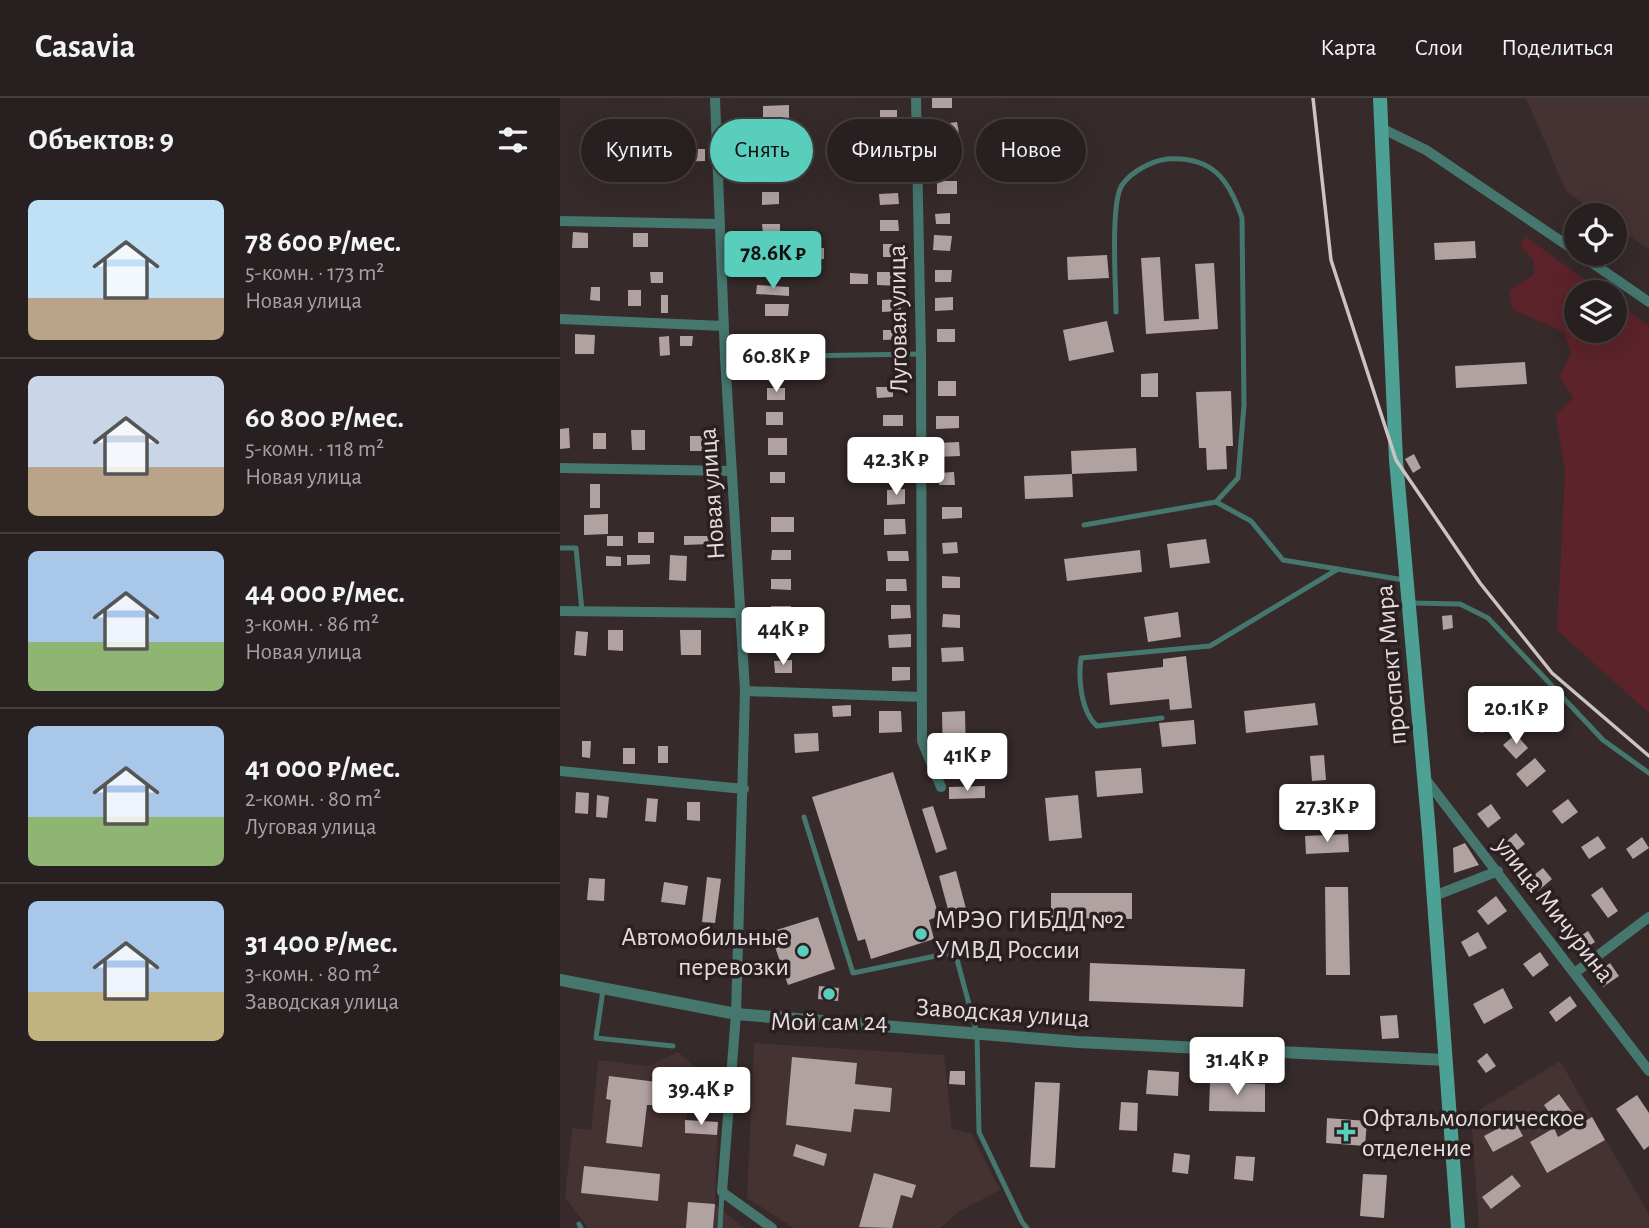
<!DOCTYPE html>
<html lang="ru">
<head>
<meta charset="utf-8">
<style>
	body { margin:0; font-family:"Alegreya Sans",sans-serif; background:#302829; color:#f1f3f6; height:100vh; display:flex; flex-direction:column; font-size:26px; white-space:nowrap }
	* { box-sizing:border-box; margin:0 }
	p { font-size:23px; color:#a5a3a5 }
	.icon { flex:none; width:38px; height:38px; fill:none; stroke:currentColor; stroke-width:2; stroke-linecap:round; stroke-linejoin:round }
	.map { position:relative; flex:1; overflow:hidden }
	.side { display:flex; flex-direction:column; background:#282020; width:560px }
	.side>* { flex:none }
	.banner { position:absolute; left:21px; top:21px; width:665px; height:63px; display:flex; gap:14px }
	.buttons { position:absolute; left:1004px; top:105px; display:grid; gap:14px }
	.buttons a { display:grid; place-items:center; width:63px; height:63px; border-radius:50%; background:#282020; box-shadow:0 7px 28px #0002,0 0 0 2px #443e3e; font-size:35px }
	.price { position:absolute; translate:-50% -60px; padding:0 16px; border-radius:7px; background:#fff; color:#222; font-size:23px; line-height:46px; filter:drop-shadow(0 2px 4px #0008) }
	.price::after { content:''; position:absolute; left:50%; top:42px; width:21px; height:16px; margin-left:-10px; background:inherit; clip-path:polygon(0 0,100% 0,50% 100%) }
	.price.current { background:#5acebd; color:#111 }
	ul { padding:0; list-style:none }
	li { display:flex; align-items:center; gap:21px; height:175px; padding:0 28px }
	li+li { border-top:2px solid #443e3e }
	li span { display:grid; place-items:center; flex:none; width:196px; height:140px; border-radius:10px; color:#555 }
	li>.icon { margin-inline-start:auto }
	span .icon { width:84px; height:84px; fill:#fffc; stroke-width:1 }
	li b { font-size:30px }
	h2 { display:flex; justify-content:space-between; align-items:center; height:84px; padding:0 28px; font-size:30px }
	.tag { padding:0 24px; border-radius:32px; background:#282020; box-shadow:0 7px 28px #0002,0 0 0 2px #443e3e; font-size:24px; line-height:63px }
	.tag.current { background:#5acebd; color:#111 }
	header { display:flex; align-items:center; gap:42px; box-sizing:border-box; height:98px; padding:0 35px; background:#282020; border-bottom:2px solid #443e3e }
	header strong { font-size:33px }
	nav { display:flex; gap:38px; margin-inline-start:auto; font-size:24px }
	main { display:flex; flex:1; min-height:0 }
	.map>svg:first-child { display:block }
</style>
</head>
<body>
<header>
<strong>Casavia</strong>
<nav><a>Карта</a><a>Слои</a><a>Поделиться</a></nav>
</header>
<main>
<section class="side">
<h2>Объектов: 9<svg class="icon" aria-label="filters" viewBox="0 0 24 24"><path d="M4 7h16M4 17h16"/><circle cx="9" cy="7" r="2"/><circle cx="15" cy="17" r="2"/></svg></h2>
<ul>
<li><span style="background:linear-gradient(#bfe0f5 70%,#b9a48a 0)"><svg class="icon" aria-label="home" viewBox="0 0 24 24"><path d="M3 11l9-7 9 7M6 9v11h12V9"/></svg></span><div><b>78 600 ₽/мес.</b><p>5-комн. · 173 m²</p><p>Новая улица</p></div></li>
<li><span style="background:linear-gradient(#c9d6e8 65%,#b9a48a 0)"><svg class="icon" aria-label="home" viewBox="0 0 24 24"><path d="M3 11l9-7 9 7M6 9v11h12V9"/></svg></span><div><b>60 800 ₽/мес.</b><p>5-комн. · 118 m²</p><p>Новая улица</p></div></li>
<li><span style="background:linear-gradient(#a9c7e8 65%,#8fb573 0)"><svg class="icon" aria-label="home" viewBox="0 0 24 24"><path d="M3 11l9-7 9 7M6 9v11h12V9"/></svg></span><div><b>44 000 ₽/мес.</b><p>3-комн. · 86 m²</p><p>Новая улица</p></div></li>
<li><span style="background:linear-gradient(#a9c7e8 65%,#8fb573 0)"><svg class="icon" aria-label="home" viewBox="0 0 24 24"><path d="M3 11l9-7 9 7M6 9v11h12V9"/></svg></span><div><b>41 000 ₽/мес.</b><p>2-комн. · 80 m²</p><p>Луговая улица</p></div></li>
<li><span style="background:linear-gradient(#a9c7e8 65%,#c2b280 0)"><svg class="icon" aria-label="home" viewBox="0 0 24 24"><path d="M3 11l9-7 9 7M6 9v11h12V9"/></svg></span><div><b>31 400 ₽/мес.</b><p>3-комн. · 80 m²</p><p>Заводская улица</p></div></li>
</ul>
</section>
<div class="map">
<svg width="1089" height="1130" viewBox="0 0 1089 1130">
	<rect width="100%" height="100%" fill="#362a2a"/>
	<path fill="#453232" d="M966,0h123v152l-34,-24v-11h-15l-34,-24z
		M194,945l190,12 8,74 19,4 29,57 -40,21 -20,17h-146l-47,-30z
		M118,954l15,13 -7,55 32,2 -3,82 29,24h-156l-23,-31 7,-69 19,2 7,-70 51,6z
		M1000,963l89,153v14h-170l-8,-113z"/>
	<path fill="#5c232a" d="M965,138l77,56h-25v39h38v-29l34,24v387l-92,-83 8,-158 -9,-57 17,-17 -13,-22 11,-23 -7,-21 -51,-22 -4,-19 25,-17v-13l-14,-16z"/>
	<path fill="#b1a2a2" d="M372,0h20v10h-20z
		M229,7v17h-26v-16z
		M320,12h17v12h-17z
		M397,24l2,11 -21,3 -2,-11z
		M215,32l1,17 -12,1 -1,-17z
		M337,35v12l-21,1v-12z
		M114,51h31v12l-30,1z
		M376,55l19,1v12h-20z
		M320,59h19v18h-19z
		M200,62h19v14h-18z
		M377,83h20v13h-20z
		M202,94h17v12l-17,1z
		M338,95l1,11 -19,1 -1,-11z
		M390,115v11h-14l-1,-10z
		M320,122h18l1,11h-19z
		M202,126h18v10h-17z
		M13,134l15,1v15h-16z
		M73,135h15v14h-15z
		M374,137l18,1 -2,15 -17,-1z
		M192,138h25v9h-25z
		M915,143l1,17 -41,2 -1,-17z
		M323,146h17v13h-17z
		M205,149h18l1,13 -18,1z
		M241,149l23,1v11h-23z
		M547,157l2,23 -41,2 -1,-23z
		M600,159l4,64 35,-2 -4,-55 19,-1 4,66 -72,5 -5,-76z
		M375,172h17l-1,12h-16z
		M90,174h13v11h-12z
		M317,174h23v14l-23,-1z
		M290,175l18,1v10h-18z
		M197,187l32,2v9l-33,-2z
		M31,189h9v14l-10,-1z
		M68,192h13v16h-13z
		M101,197h7v18h-7z
		M393,199v13l-18,1v-13z
		M341,201v12l-19,1v-12z
		M205,206h24l-1,12h-23z
		M547,223l7,31 -45,9 -6,-31z
		M377,231h18v13h-18z
		M323,232h20l1,9 -21,1z
		M15,236l20,1 -1,19h-19z
		M204,236h17v13h-17z
		M109,238l1,19 -10,1 -1,-19z
		M120,238h13l-1,10h-12z
		M965,264l2,22 -71,4 -1,-22z
		M199,266l23,1v10l-23,-1z
		M598,275v24h-17v-23z
		M378,283h18v15h-18z
		M316,289h17v10l-16,1z
		M207,290h18v12h-18z
		M671,293l2,55h-7l1,23 -20,1 -1,-22h-7l-3,-56z
		M206,314h17v13h-17z
		M323,317h20v11h-20z
		M376,318h23v12l-23,1z
		M9,330l1,20 -10,1v-20z
		M71,332h14v20h-13z
		M33,335h13v16h-13z
		M130,338h16v15h-16z
		M208,340h19v17h-19z
		M399,344l1,14 -24,1v-14z
		M324,345h19l1,13h-20z
		M576,350l1,23 -65,3 -1,-23z
		M854,356l7,14 -8,5 -8,-14z
		M350,373v10l-23,1 -1,-10z
		M210,374h15v11h-15z
		M394,374l1,13h-16v-12z
		M512,376l1,23 -48,2 -1,-23z
		M30,386h10v24h-10z
		M345,391v15l-18,1v-15z
		M382,409h20v11l-20,1z
		M48,416v20l-24,1v-20z
		M211,419h23v15h-23z
		M324,421h21l1,15 -22,1z
		M78,434h16v11h-16z
		M47,438h16v10h-16z
		M124,438h26v8l-26,1z
		M646,441l4,24 -40,5 -3,-24z
		M397,444l1,11 -15,1 -1,-11z
		M212,452h19v10h-20z
		M580,452l2,22 -75,9 -3,-22z
		M327,453h21l1,10h-21z
		M67,457h23v9l-23,1z
		M110,457l17,1 -1,25 -17,-1z
		M46,458l15,1v9h-15z
		M382,478l18,1v11h-18z
		M211,481h20v11l-20,-1z
		M326,481h20l1,12h-21z
		M331,507h19l1,13 -20,1z
		M211,508h20v10h-20z
		M618,514l3,25 -33,5 -4,-25z
		M383,516l17,1v13l-18,-1z
		M892,517l1,13 -10,2 -1,-14z
		M48,532h15v21l-15,-1z
		M120,532h21v25h-20z
		M228,532v11l-17,1v-11z
		M16,533l12,1 -2,24 -12,-1z
		M351,536v13l-22,1 -1,-13z
		M403,549l1,14 -22,1 -1,-14z
		M626,558l6,52 -22,2 -1,-11 -59,6 -3,-32 56,-6v-8z
		M232,562v13h-17l-1,-12z
		M332,569h18v13l-18,1z
		M933,601l11,30 -9,3 -11,-30z
		M755,605l3,22 -72,8 -2,-22z
		M291,607v11l-18,1 -1,-11z
		M952,611l8,17 -8,4 -9,-17z
		M319,613h22l1,21 -23,1z
		M405,613l1,48 -23,1 -1,-48z
		M924,616l6,16 -9,3 -6,-15z
		M634,622l2,24 -34,3 -3,-24z
		M258,635l1,18 -24,2 -1,-19z
		M956,636l12,14 -12,11 -13,-14z
		M22,643h9l-1,17 -8,-1z
		M98,648h10v17h-10z
		M63,650h12v16h-12z
		M764,657l2,25 -14,1 -2,-25z
		M975,660l11,13 -19,16 -11,-13z
		M581,670l2,25 -46,4 -2,-26z
		M333,674l46,144 -10,4 5,19 -63,20 -6,-20 -7,2 -46,-144z
		M425,688v12l-36,1v-12z
		M16,694l13,1 -1,21 -13,-1z
		M37,697l12,2 -2,21 -11,-1z
		M518,697l4,43 -33,3 -4,-43z
		M87,700l11,1 -2,23 -11,-1z
		M1008,701l10,13 -16,12 -10,-13z
		M127,704h13v19l-13,-1z
		M931,706l10,14 -13,10 -11,-14z
		M373,708l14,43 -11,4 -14,-44z
		M956,735l9,11 -16,13 -9,-10z
		M788,736l1,18 -43,2 -1,-18z
		M1038,738l8,12 -17,11 -8,-12z
		M1082,739l7,11 -16,11 -7,-10z
		M905,745l14,22 -25,8 -1,-25z
		M983,770l9,11 -14,12 -9,-12z
		M396,773l13,49 -17,4 -13,-48z
		M147,779l14,2 -6,44 -13,-1z
		M29,780l16,1 -1,22 -17,-1z
		M104,784l24,4 -3,19 -24,-3z
		M765,789h23l2,88h-24z
		M1042,789l16,24 -10,7 -17,-23z
		M491,795h81v26l-81,-1z
		M936,798l11,15 -19,14 -11,-14z
		M258,819l17,52 -47,16 -18,-53z
		M1028,833l7,11 -16,11 -7,-11z
		M918,834l9,16 -18,9 -8,-15z
		M980,854l9,13 -16,12 -10,-13z
		M530,865l155,6 -2,38 -154,-6z
		M1050,865l9,13 -16,11 -9,-12z
		M259,888l20,2 -1,13 -20,-2z
		M943,890l10,20 -29,16 -11,-20z
		M1010,898l7,10 -21,16 -7,-10z
		M837,917l2,23 -17,1 -2,-23z
		M927,955l9,13 -10,7 -9,-12z
		M232,959l65,6 -2,21 37,4 -2,24 -36,-3 -3,23 -65,-7z
		M588,972l31,2 -1,24 -32,-2z
		M390,973h15v14l-16,-1z
		M49,978l48,6 -2,23h-8l-5,42 -36,-4 5,-43 -5,-1z
		M475,984l25,1 -5,85 -25,-1z
		M650,984l55,2v28l-56,-1z
		M999,996l15,21 -16,10 -14,-20z
		M1077,997l12,18v33l-5,4 -28,-41z
		M561,1004l17,1 -1,28 -18,-1z
		M1032,1019l13,23 -58,33 -17,-31 24,-14 4,9z
		M767,1020l40,3 -2,25 -39,-3z
		M125,1022l33,2 -1,13 -32,-2z
		M954,1022l9,16 -30,16 -9,-16z
		M236,1046l31,10 -3,12 -31,-10z
		M614,1055l16,2 -2,19 -16,-2z
		M676,1058l19,1 -2,24 -19,-2z
		M24,1068l76,8 -2,27 -77,-8z
		M314,1075l42,12 -4,13 -11,-3 -9,33 -33,-1z
		M803,1076l24,1 -3,43 -24,-2z
		M952,1077l9,11 -30,23 -9,-12z
		M128,1104l27,2 -2,24h-27z"/>
	<g fill="none" stroke-linecap="round" stroke-linejoin="round">
		<path stroke="#45776f" stroke-width="5" d="M556,214c0,-25 -6,-109 6,-127 10,-14 30,-24 45,-26 45,-3 62,20 75,59l2,187 -6,73 -22,24
			M165,259l196,-3
			M524,427l132,-23 35,19 32,39 121,20
			M0,450h16l6,63
			M851,505l49,1 28,14 115,122 46,33
			M602,620l-65,8c-16,-14 -19,-47 -16,-68l129,-12 128,-77
			M244,719l49,156 102,-21 22,82 2,98 43,90 5,6
			M43,892l-7,48 77,8
			M19,1126l2,4
			M160,1130l2,-36"/>
		<path stroke="#45776f" stroke-width="10" d="M155,0l10,259 20,334 -9,323 -14,178 50,36
			M356,0l5,256 1,387 19,46
			M821,30l45,22 151,102
			M0,123l158,3
			M1019,156l70,48
			M0,221l164,7
			M0,370l172,3
			M0,513l181,2
			M185,593l176,6
			M0,673l184,18
			M864,679l225,294
			M874,798l64,-25
			M1016,874l73,-55"/>
		<path stroke="#45776f" stroke-width="12" d="M0,882l176,34 342,28 368,18"/>
		<path stroke="#4ca094" stroke-width="14" d="M820,0l16,362 33,373 29,395"/>
		<path stroke="#ccc4c4" stroke-width="3.5" d="M753,0l18,162 65,200 84,123 72,90 97,83"/>
	</g>
	<g fill="#5acebd" stroke="#2b2021" stroke-width="2.5">
		<circle cx="361" cy="836" r="7"/>
		<circle cx="243" cy="853" r="7"/>
		<circle cx="269" cy="896" r="7"/>
		<path d="M782.5 1023.5h7v7h7v7h-7v7h-7v-7h-7v-7h7z"/>
	</g>
	<g text-anchor="middle" stroke-width="7" stroke-linejoin="round" paint-order="stroke">
		<g font-size="26" fill="#e5dddd" stroke="#2b2021">
			<text transform="translate(337 221) rotate(-91)" y="9">Луговая улица</text>
			<text transform="translate(151 396) rotate(-94)" y="9">Новая улица</text>
			<text transform="translate(830 567) rotate(-95)" y="9">проспект Мира</text>
			<text transform="translate(995 811) rotate(52)" y="9">улица Мичурина</text>
			<text transform="translate(443 914) rotate(4)" y="9">Заводская улица</text>
		</g>
		<g font-size="26" fill="#e5dddd" stroke="#2b2021" text-anchor="start">
			<text x="375" y="830">МРЭО ГИБДД №2<tspan x="375" dy="30">УМВД России</tspan></text>
			<text x="229" y="847" text-anchor="end">Автомобильные<tspan x="229" dy="30">перевозки</tspan></text>
			<text x="269" y="932" text-anchor="middle">Мой сам 24</text>
			<text x="802" y="1028">Офтальмологическое<tspan x="802" dy="30">отделение</tspan></text>
		</g>
	</g>
</svg>
<div class="buttons">
<a><svg class="icon" aria-label="locate" viewBox="0 0 24 24"><circle cx="12" cy="12" r="6"/><path d="M12 2v4M12 18v4M2 12h4M18 12h4"/></svg></a>
<a><svg class="icon" aria-label="layers" viewBox="0 0 24 24"><path d="M12 4l9 5-9 5-9-5zM3 14l9 5 9-5"/></svg></a>
</div>
<b class="price current" style="left:213px;top:193px">78.6K ₽</b>
<b class="price" style="left:216px;top:296px">60.8K ₽</b>
<b class="price" style="left:336px;top:399px">42.3K ₽</b>
<b class="price" style="left:223px;top:569px">44K ₽</b>
<b class="price" style="left:956px;top:648px">20.1K ₽</b>
<b class="price" style="left:407px;top:695px">41K ₽</b>
<b class="price" style="left:767px;top:746px">27.3K ₽</b>
<b class="price" style="left:677px;top:999px">31.4K ₽</b>
<b class="price" style="left:141px;top:1029px">39.4K ₽</b>
<div class="banner">
<a class="tag">Купить</a>
<a class="tag current">Снять</a>
<a class="tag">Фильтры</a>
<a class="tag">Новое</a>
</div>
</div>
</main>
</body>
</html>
